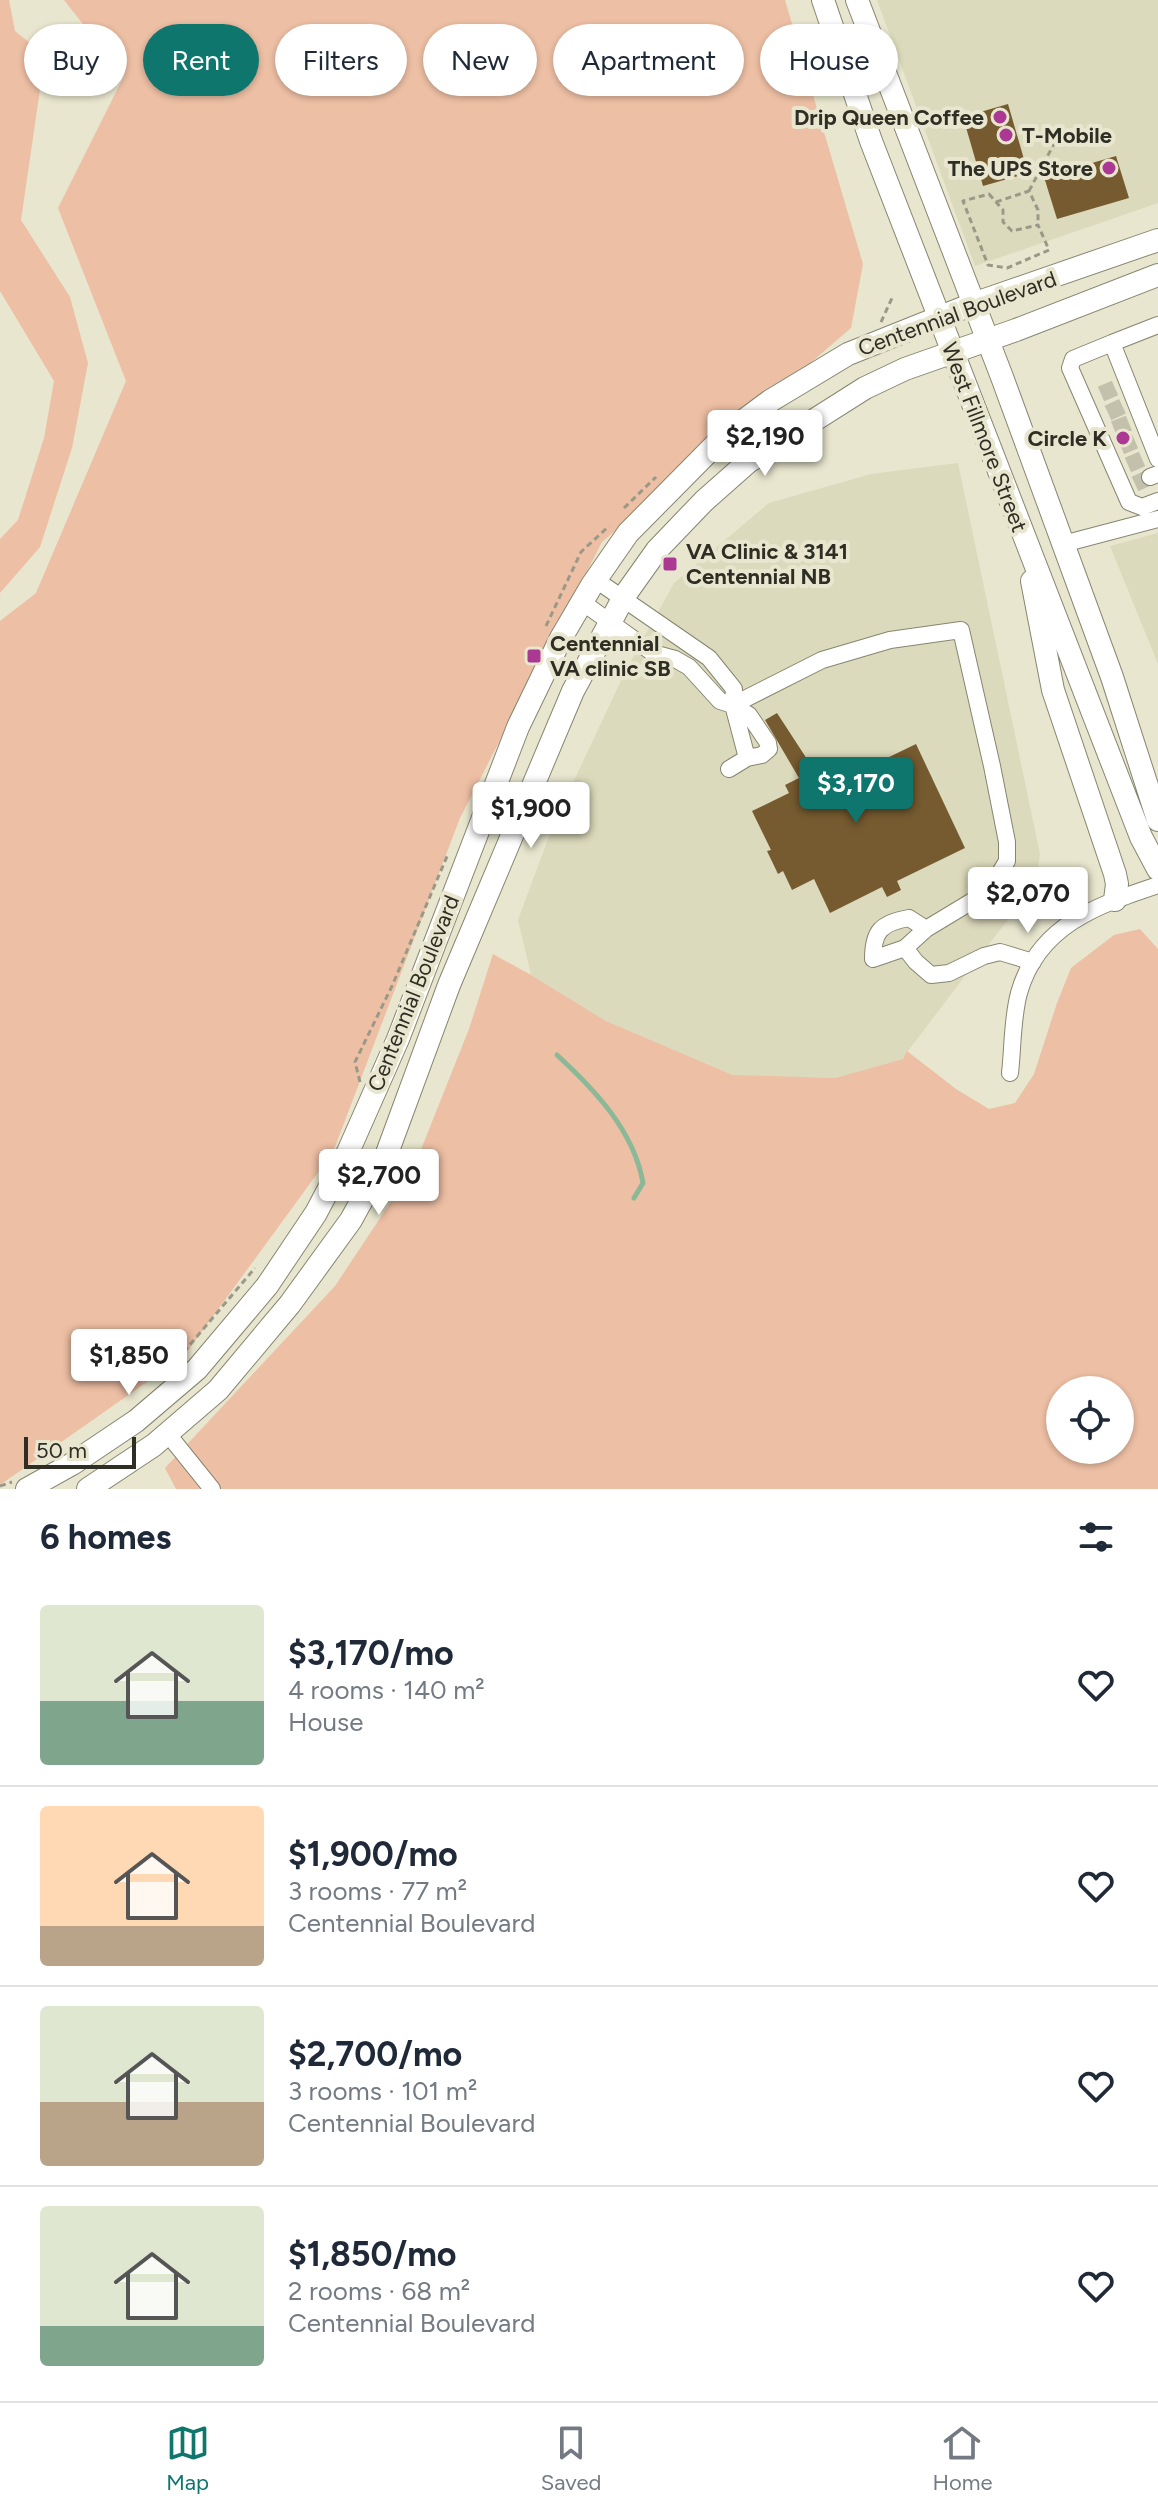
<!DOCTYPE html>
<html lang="en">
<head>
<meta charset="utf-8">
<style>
	body { margin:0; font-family:Figtree,sans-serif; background:#f2f2f3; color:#1f2937; height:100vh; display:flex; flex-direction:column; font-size:30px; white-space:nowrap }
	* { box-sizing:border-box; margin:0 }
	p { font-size:26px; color:#747a83 }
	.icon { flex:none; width:44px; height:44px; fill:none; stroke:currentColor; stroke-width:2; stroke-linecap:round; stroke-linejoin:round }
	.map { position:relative; height:1489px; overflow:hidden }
	.panel { display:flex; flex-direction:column; background:#fff; flex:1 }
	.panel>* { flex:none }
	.banner { position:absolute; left:24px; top:24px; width:1110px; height:72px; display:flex; gap:16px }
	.fabs { position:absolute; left:1046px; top:1376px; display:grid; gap:16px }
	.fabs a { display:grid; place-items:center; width:88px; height:88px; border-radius:50%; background:#fff; box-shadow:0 2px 6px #0004; font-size:40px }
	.scale { position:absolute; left:24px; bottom:20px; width:112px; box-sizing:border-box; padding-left:8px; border:4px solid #2f2e25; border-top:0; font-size:22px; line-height:28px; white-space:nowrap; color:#2f2e25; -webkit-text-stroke:6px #e8e6ce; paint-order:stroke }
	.price { position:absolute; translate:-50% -68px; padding:0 18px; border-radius:8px; background:#fff; color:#222; font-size:26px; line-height:52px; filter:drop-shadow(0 2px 4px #0008) }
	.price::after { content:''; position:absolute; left:50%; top:48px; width:24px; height:18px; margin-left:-12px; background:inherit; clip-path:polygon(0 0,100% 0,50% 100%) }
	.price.on { background:#0f766e; color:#fff }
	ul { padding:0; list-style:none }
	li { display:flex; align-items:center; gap:24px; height:200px; padding:0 40px }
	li+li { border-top:2px solid #e0e1e3 }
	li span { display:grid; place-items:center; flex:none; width:224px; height:160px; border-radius:8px; color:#555 }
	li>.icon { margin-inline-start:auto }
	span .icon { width:96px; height:96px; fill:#fffc; stroke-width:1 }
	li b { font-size:34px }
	h2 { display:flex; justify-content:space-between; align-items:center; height:96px; padding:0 40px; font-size:34px }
	.pill { padding:0 28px; border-radius:36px; background:#fff; box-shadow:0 2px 6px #0004; font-size:28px; line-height:72px }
	.pill.on { background:#0f766e; color:#fff }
	.menu { display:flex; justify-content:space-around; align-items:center; height:112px; border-top:2px solid #e0e1e3; background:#fff; font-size:22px; color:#747a83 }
	.menu a { display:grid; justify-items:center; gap:4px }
	.menu .on { color:#0f766e }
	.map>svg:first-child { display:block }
</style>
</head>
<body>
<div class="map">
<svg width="1158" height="1489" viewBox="0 0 1158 1489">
	<rect width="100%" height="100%" fill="#e8e6ce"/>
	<path fill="#dcdabc" d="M877,0h281v203l-183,63z
		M958,463l82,391 -3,21 -12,22 -117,154 -4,8 -69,19 -99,-2 -130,-55 -75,-46 -13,-55 36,-97 73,-155 47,-85 95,-80 102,-29z
		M1158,533v131l-48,-118z"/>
	<path fill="#edbfa4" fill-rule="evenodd" d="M0,0h9l6,31 30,24 -24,165 49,77 18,66 -16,85 -32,99 -40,46v-54l18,-19 26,-82 10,-57 -54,-90z
		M64,0h721l78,264 -12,64 -249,214 -142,276 -127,334 -149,204 -184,129v-864l36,-28 90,-212 -68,-173 66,-132z
		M1140,929l18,20v540h-982l-11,-21 170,-182 79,-119 55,-138 24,-75 38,21 75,46 127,54 102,3 68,-19 4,-8 49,38 33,20 26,-6 19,-29 23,-71 14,-35 43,-33zM1060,1390h60v60h-60z"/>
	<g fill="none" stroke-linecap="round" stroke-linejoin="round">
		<path stroke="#8bb997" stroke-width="5" d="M557,1055c38,35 77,76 86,128l-9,15"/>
	</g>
	<path fill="#765b30" d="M1008,104l20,69 -45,13 -20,-69z
		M1116,156l13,42 -72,21 -13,-42z
		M777,713l45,69 29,-14 3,6 62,-30 49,104 -68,33 4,9 -14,7 -5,-10 -52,26 -16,-34 -22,11 -9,-19 -5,3 -11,-23 4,-1 -19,-39 37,-18 -4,-8 14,-7 -34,-58z"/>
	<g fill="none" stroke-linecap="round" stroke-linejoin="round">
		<path stroke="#c3c1ac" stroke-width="16" stroke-dasharray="16 8" stroke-linecap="butt" d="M1101,394l14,-6
			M1108,413l15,-7
			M1114,429l15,-6
			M1121,447l14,-6
			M1128,465l14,-6
			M1135,484l15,-7"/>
		<defs>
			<path id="minor" d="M1158,325l-46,18 46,116
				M1112,343l-39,16 -3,9 59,134 13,5 16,-6
				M1150,477l8,-3
				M1063,544l95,-25
				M596,580l113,78 25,31 -1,16 14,53
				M582,602l71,51 22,6 14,8 31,34 13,4 16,10 19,28 1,6 -7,6 -15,3 -18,11
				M733,705l89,-45 68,-20 71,-10 31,136 15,76v19l-12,20 -16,16 -53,32 -21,19 11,14 15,13 18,-2 35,-17 16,-4 33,10
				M905,948l-32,11c0,-28 8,-36 36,-41l17,11
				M1010,1073c3,-26 2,-54 9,-80 19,-68 79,-88 139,-108
				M167,1433l45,56"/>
			<path id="major" d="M823,0l48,141 270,696 17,32
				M857,0l145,377 110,300 46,143
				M1032,581l21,109 62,184 2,10 -2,16
				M27,1489l45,-25 64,-43 61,-52 70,-83 49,-73 32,-61 50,-113 120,-312 43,-89 31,-53 36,-52 99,-100 43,-32 78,-47 125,-50 185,-64
				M88,1489l66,-44 64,-55 72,-86 61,-84 35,-64 63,-171 124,-294 52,-96 32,-45 47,-49 44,-39 117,-74 40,-19 111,-39 142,-55"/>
		</defs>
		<use href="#minor" stroke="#878570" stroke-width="18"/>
		<use href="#major" stroke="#878570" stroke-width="24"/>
		<path stroke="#9a9987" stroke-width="3" stroke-dasharray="6 4" stroke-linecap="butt" d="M1029,191l26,-49
			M989,194l14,16v12l9,9 26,-6 11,25 -42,18 -19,-3 -25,-64z
			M996,202l33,-11 9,19v15
			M881,322l11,-24
			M624,508l32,-31
			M546,626l35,-74 28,-26
			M360,1082l-5,-20 37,-76 56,-132
			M162,1373l26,-26 67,-79
			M0,1486l12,-4"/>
		<use href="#minor" stroke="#fff" stroke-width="16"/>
		<use href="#major" stroke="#fff" stroke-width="22"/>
	</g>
	<g fill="#ab3893" stroke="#e8e6ce" stroke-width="3">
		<circle cx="1000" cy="117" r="8"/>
		<circle cx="1006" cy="135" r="8"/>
		<circle cx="1109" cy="168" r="8"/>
		<circle cx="1123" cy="438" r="8"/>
		<rect x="662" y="556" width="16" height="16" rx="4"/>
		<rect x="526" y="648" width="16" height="16" rx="4"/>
	</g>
	<g text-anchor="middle" stroke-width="8" stroke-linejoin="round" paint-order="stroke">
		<g font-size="22" font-weight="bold" fill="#2f2e25" stroke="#e8e6ce" text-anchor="end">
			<text x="984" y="125">Drip Queen Coffee</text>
			<text x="1022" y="143" text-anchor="start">T-Mobile</text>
			<text x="1093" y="176">The UPS Store</text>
			<text x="1107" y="446">Circle K</text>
			<text x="686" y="559" text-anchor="start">VA Clinic &amp; 3141<tspan x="686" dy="25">Centennial NB</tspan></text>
			<text x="550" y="651" text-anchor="start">Centennial<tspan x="550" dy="25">VA clinic SB</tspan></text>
		</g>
		<g font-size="22" fill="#2f2e25" stroke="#e8e6ce">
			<text transform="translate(957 313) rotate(-20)" y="8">Centennial Boulevard</text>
			<text transform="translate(985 437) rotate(69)" y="8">West Fillmore Street</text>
			<text transform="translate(413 993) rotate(-68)" y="8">Centennial Boulevard</text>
		</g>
	</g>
</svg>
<div class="fabs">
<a><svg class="icon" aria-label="locate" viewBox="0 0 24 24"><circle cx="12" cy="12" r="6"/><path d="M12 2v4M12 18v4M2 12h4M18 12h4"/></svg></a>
</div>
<div class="scale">50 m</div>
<b class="price" style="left:765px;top:478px">$2,190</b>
<b class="price on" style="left:856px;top:825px">$3,170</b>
<b class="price" style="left:531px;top:850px">$1,900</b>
<b class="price" style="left:1028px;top:935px">$2,070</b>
<b class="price" style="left:379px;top:1217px">$2,700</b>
<b class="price" style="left:129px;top:1397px">$1,850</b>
<div class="banner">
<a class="pill">Buy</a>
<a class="pill on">Rent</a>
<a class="pill">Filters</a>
<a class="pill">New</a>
<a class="pill">Apartment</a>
<a class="pill">House</a>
</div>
</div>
<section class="panel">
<h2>6 homes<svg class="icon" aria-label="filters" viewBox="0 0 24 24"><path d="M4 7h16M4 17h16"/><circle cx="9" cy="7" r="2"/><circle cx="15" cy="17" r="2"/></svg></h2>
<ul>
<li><span style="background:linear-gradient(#dfe7d0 60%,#7fa58c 0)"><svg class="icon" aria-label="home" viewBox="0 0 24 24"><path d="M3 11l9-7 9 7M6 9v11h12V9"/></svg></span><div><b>$3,170/mo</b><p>4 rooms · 140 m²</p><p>House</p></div><svg class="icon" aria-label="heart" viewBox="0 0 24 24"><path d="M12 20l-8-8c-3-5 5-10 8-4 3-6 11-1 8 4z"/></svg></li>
<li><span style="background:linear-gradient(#ffd9b3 75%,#b9a48a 0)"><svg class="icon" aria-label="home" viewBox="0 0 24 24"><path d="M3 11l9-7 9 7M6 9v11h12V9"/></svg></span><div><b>$1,900/mo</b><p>3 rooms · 77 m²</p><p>Centennial Boulevard</p></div><svg class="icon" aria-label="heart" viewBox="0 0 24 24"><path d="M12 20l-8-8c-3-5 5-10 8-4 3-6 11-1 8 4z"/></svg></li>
<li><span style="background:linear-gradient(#dfe7d0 60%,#b9a48a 0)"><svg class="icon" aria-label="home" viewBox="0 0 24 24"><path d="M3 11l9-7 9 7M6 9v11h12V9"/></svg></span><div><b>$2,700/mo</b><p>3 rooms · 101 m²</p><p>Centennial Boulevard</p></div><svg class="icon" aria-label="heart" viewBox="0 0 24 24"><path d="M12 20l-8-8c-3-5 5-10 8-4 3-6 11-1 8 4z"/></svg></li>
<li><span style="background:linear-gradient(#dfe7d0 75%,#7fa58c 0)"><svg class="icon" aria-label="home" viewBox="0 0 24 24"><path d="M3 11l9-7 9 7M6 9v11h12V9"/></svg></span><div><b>$1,850/mo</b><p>2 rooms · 68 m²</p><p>Centennial Boulevard</p></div><svg class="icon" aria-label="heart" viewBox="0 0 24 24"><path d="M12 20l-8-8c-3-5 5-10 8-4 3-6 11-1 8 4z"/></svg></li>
</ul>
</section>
<nav class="menu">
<a class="on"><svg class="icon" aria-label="map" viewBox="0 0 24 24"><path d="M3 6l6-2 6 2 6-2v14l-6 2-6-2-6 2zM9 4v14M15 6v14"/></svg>Map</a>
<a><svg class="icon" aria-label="saved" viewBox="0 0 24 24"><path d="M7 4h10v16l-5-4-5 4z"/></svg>Saved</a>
<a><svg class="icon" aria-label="home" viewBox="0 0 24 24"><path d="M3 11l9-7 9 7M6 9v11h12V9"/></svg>Home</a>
</nav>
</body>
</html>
